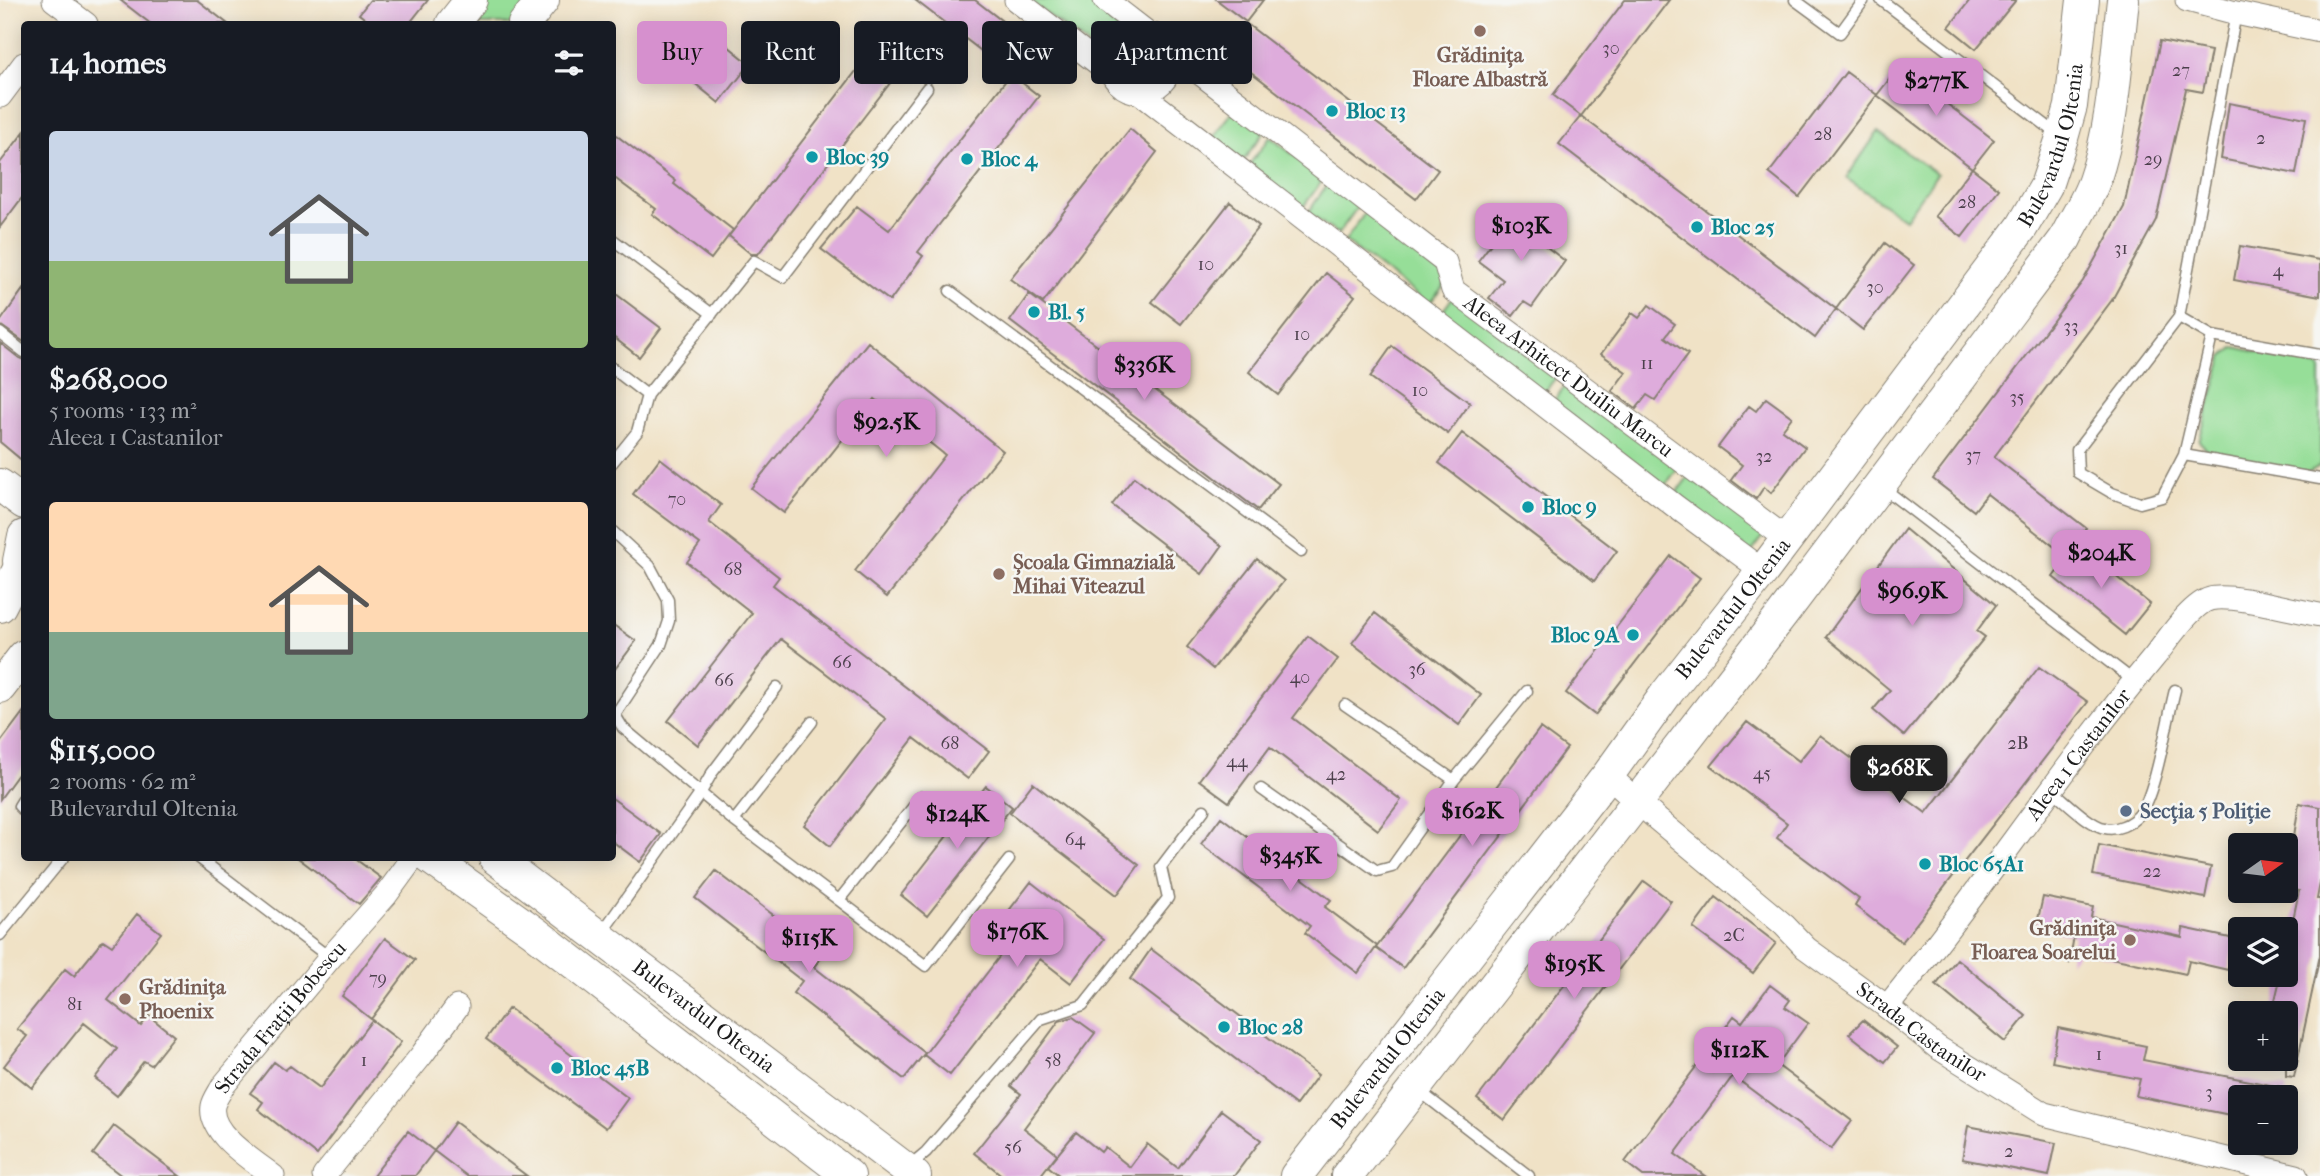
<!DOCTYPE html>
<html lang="en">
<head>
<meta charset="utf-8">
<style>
	body { margin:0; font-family:"IM FELL French Canon",serif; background:#242831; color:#f1f3f6; height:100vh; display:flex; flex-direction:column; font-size:26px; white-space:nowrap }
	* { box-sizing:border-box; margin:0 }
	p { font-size:23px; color:#9ea1a6 }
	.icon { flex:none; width:38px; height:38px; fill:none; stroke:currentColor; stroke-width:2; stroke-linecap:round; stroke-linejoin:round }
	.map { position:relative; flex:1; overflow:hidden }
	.drawer { position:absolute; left:21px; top:21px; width:595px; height:840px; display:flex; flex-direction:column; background:#171b24; border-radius:7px; box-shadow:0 4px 18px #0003 }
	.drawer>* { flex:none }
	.top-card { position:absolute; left:637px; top:21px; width:665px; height:63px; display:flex; gap:14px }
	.needle { width:46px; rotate:76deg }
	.tools { position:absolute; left:2228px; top:833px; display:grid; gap:14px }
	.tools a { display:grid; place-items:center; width:70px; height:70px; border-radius:7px; background:#171b24; box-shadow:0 4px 18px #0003; font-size:35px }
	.price { position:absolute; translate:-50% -60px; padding:0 16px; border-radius:14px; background:#d690ce; color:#111; font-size:23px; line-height:46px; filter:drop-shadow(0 2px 4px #0008) }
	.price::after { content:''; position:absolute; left:50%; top:42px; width:21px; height:16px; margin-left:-10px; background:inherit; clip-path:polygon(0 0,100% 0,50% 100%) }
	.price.selected { background:#222; color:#fff }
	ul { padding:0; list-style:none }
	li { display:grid; align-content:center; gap:14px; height:371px; padding:0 28px }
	li span { display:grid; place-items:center; height:217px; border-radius:7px; color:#555 }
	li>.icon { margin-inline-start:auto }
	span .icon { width:126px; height:126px; fill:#fffc; stroke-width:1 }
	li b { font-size:30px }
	h2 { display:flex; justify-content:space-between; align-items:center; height:84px; padding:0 28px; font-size:30px }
	.tag { padding:0 24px; border-radius:7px; background:#171b24; box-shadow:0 4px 18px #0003; font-size:24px; line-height:63px }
	.tag.selected { background:#d690ce; color:#111 }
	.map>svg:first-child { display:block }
</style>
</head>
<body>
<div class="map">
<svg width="2320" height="1176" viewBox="0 0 2320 1176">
	<rect width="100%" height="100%" fill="#f6f6f2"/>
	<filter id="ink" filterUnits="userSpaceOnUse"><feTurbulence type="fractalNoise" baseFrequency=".0143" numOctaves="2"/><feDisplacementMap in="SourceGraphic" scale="14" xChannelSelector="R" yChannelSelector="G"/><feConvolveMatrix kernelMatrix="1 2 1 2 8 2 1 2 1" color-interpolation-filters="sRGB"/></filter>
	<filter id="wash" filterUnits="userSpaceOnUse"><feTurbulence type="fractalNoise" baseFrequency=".00686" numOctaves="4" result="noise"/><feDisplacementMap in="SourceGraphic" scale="28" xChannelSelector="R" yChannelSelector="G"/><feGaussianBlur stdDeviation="1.57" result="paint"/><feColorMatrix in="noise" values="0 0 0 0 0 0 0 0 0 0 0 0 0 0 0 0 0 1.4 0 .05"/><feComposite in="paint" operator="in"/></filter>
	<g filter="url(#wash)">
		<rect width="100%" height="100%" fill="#f0e2c6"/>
		<path fill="#96de98" stroke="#597d5a" stroke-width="2" d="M484,0h47l-19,24h-47z
			M1029,0h63l31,24 -23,31z
			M1234,110l30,22 -22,30 -30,-23z
			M1878,132l59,42 -32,45 -59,-41z
			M1270,137l54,41 -21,29 -55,-41z
			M1328,183l31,22 -21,29 -30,-21z
			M1367,210l74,56 5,17 -17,21 -84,-63z
			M1453,297l104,79 -14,18 -104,-78z
			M2235,347l85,20v99l-13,7 -97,-20 -11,-12 24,-84z
			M1567,383l111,85 -14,19 -111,-85z
			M1689,476l77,57 -15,20 -77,-57z"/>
		<path fill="#669fd5" stroke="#415e78" stroke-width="2" d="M1120 63a20 20 0 1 1 40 0a20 20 0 1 1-40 0Z"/>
		<g id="blocks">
			<path fill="#deacdc" d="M120,0h77l31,24h-77z
				M370,0h58l-19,24h-37l-13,-10z
				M915,0h60l57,44 -22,29z
				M1217,0h46l-17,22z
				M1625,0h44l-88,116 -28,-21z
				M1970,0h46l-40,49 -27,-22z
				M701,24l49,40 -31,39 -49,-40z
				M1247,24l191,146 -22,29 -191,-147z
				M2160,41l51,10 -8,41 -17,-3 -30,131 -44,80 -118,157 92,71 -21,27 -78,-61 -13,17 -41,-32 150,-198 41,-74z
				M867,57l27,21 -136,176h-7l-22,-18z
				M1899,67l95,73 -22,28 -95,-73z
				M1846,72l31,23 -78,102 -30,-24z
				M1011,74l28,22 -121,156 5,4 -33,45 -69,-52 36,-43 32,24z
				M2229,103l77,15 -10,56 -75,-15z
				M1581,116l255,193 -21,29 -256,-194z
				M1130,129l27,23 -114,151 -33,-24z
				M24,132v63l-24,32v-64z
				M612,132l64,49 -2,3 59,46 -22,29 -59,-45 4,-5 -44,-33z
				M1972,168l27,21 -37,48 -27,-21z
				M1230,202l29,24 -78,98 -29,-22z
				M1526,212l26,19 -9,13 22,17 -33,46 -8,-5 -11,14 -24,-18 14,-18 -25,-19 31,-41 7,5z
				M1885,243l29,22 -51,65 -27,-21z
				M2240,246l80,14v36l-86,-16z
				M1326,273l29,23 -77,99 -29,-23z
				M24,288v54l-24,-17v-3z
				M612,291l49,37 -22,29 -27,-21z
				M1029,294l250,190 -21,26 -248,-189z
				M1649,305l26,19 -10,13 23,17 -33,46 -8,-5 -11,14 -24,-18 14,-19 -25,-18 31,-41 7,5z
				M868,342l135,109 -116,146 -32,-26 90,-116 -70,-56 -91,114 -33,-25z
				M0,343l19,15 5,2v102l-24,-20z
				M1392,346l78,57 -22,31 -78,-57z
				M1766,398l26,19 -10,13 23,17 -34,46 -7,-6 -8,12 -25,-19 11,-15 -24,-18 31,-41 7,5z
				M1462,433l155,118 -23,30 -155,-118z
				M660,458l61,47 -12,17 70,55 -6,8 216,166 -21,28 -54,-41 -84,108 -26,-21 82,-106 -105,-80 -83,106 -30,-24 84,-108 -65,-51 13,-18 -67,-50z
				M1134,477l88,69 -20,28 -90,-69z
				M1905,529l91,76 -19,26 8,6 -81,99 -31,-26 17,-20 -64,-53z
				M2077,545l73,59 -25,31 -72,-58z
				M1671,556l29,22 -105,137 -29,-22z
				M1257,559l27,22 -71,88 -26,-22z
				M1375,613l106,82 -22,30 -107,-82z
				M612,624l24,17 -24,32z
				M1308,636l30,23 -45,59 108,82 -23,30 -108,-83 -41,55 -30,-22z
				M2039,667l49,35 -186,240 -47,-36 4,-7 -82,-61 10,-15 -76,-57 36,-44 52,39 21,-26 106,78z
				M24,711v55l-24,33v-56z
				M1540,728l27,20 -164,220 -27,-20z
				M1033,783l106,82 -22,30 -107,-82z
				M986,786l26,21 -85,109 -26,-21z
				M612,798l49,36 -21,28 -28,-21z
				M2299,803l21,4v76l-3,16h3v56l-26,122 -8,-1v-63h-14l9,-38h5v-22l13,-62 -13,-2z
				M1221,817l110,83 -6,7 52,39 -19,27 -53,-40 5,-7 -109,-82z
				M2099,845l112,22 -6,31 -112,-23z
				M298,858h56l27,20 -22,26z
				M716,871l108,83 -10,13 111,86 -21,26 -111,-86 9,-12 -107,-83z
				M1644,881l27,20 -167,219 -27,-21z
				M1031,882l73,57 -33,44 -31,-24 -90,116 -26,-20 89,-116 -16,-13z
				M1716,897l60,46 -23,30 -60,-45z
				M2043,897l50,10 -2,10 91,20 1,-9 52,11 -7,31 -39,-9 -3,13 -107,-23 -10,13 5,-28 -38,-8z
				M137,914l24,19 -53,67 33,26 8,-10 25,20 -23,29 -7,-4 -27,35 -22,-18 22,-29 -33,-26 -52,65 -28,-22 23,-30 -10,-7 48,-60 9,7 29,-36 9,6z
				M385,938l30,22 -44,59 -29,-23z
				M1151,949l167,126 -22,30 -166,-126z
				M1957,959l69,57 -21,26 -69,-57z
				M1770,985l20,15 -5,7 23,16 -31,42 75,56 -21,28 -98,-73 -58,78 30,22h-62l-18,-14 109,-146 8,6z
				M509,1008l119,90 -22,30 -120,-89z
				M1073,1017l22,16 -71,95 33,26 -17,22h-37l-29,-23 47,-59 -10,-8 48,-65z
				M372,1020l29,22 -84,113 -59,-46 5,-7 -13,-9 24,-31 11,8 5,-4 30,22z
				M1863,1020l34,27 -12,15 -36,-28z
				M2058,1028l88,18 -3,14 143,28 -1,9h-45v20l-104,-21 4,-17 -88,-17z
				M1221,1110l40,30 -27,36h-174l-12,-10 28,-34 25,20 4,-5 25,20 17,-23 31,24z
				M455,1122l72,54h-60l-33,-25z
				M114,1126l66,50h-58l-29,-22z
				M1968,1126l88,17 -7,33 -87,-17z
				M408,1131l26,20 -19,25h-42z"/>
		</g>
	</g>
	<g filter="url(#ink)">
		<use href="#blocks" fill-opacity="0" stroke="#867f71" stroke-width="2"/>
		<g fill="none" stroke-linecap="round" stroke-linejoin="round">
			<defs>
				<path id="lane" d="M1795,0l45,33 24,-33
					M1881,0l179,136
					M612,239l100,75
					M950,291l351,261
					M2179,317l33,19 108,19
					M0,333l24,19
					M2212,336l-28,119 -22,42 -22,6 -28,-10 -34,-20 -1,-23 102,-133 57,-304
					M612,368l35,27
					M2184,455l136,24
					M612,463l25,-31 10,-37 107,-134 29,16 144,-189
					M1882,487l252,194
					M612,531l38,35 18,34 1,21 -8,24 -46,70 8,13 111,93 192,145 83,-106
					M1345,705l109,75
					M1261,789l116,82 15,-4 62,-87 73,-89
					M2052,790c14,11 37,35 53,38 11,3 26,-4 34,-13 16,-18 29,-99 36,-125
					M24,798l-5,8 5,5
					M734,821l78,-99
					M199,858l131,100
					M839,900l82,-103
					M601,934l99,-140 12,-21 65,-86
					M0,935l63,-77
					M1418,1090l111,86
					M908,1167l18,-15 115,-133 42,-14 85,-107 -7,-31 43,-57"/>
				<g id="street">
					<path d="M54,0l32,24"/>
					<path d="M1016,0l96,74"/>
					<path d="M1105,0l44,34"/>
					<path d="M2187,0l49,13 84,18"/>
					<circle cx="1140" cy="62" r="30"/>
					<path id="s1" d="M1165,46l280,216 8,28 334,249"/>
					<path d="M1139,92l536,414 88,65"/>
					<path d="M0,96l24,-32"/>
					<path id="s2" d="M1608,775l50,45 126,105 22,23 81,59 50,40 107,67 252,62"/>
					<path id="s3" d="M1887,1007c93,-114 174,-238 268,-351 12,-15 36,-52 55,-57 22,-6 85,12 110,16"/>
					<path id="s4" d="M273,1176c-19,-15 -65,-42 -60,-70 1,-6 7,-14 10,-20l107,-128 56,-63 27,-37"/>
					<path d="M324,1176l97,-120 36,-49"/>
				</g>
				<g id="secondary">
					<path d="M452,24l19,-24"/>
					<path d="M524,24l19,-24"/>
					<path d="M0,485l24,18"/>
					<path d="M24,536l-5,25 5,25"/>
					<path d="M0,606l19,-37"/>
					<path d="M0,687l24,-31"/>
					<path d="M430,858l104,74 315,244"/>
					<path id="s5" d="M495,858l420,318"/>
					<path id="s6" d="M1296,1176l312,-401 58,-81 97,-123 259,-344 24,-41 16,-48 9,-32 12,-106"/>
					<path d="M1347,1176l435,-561 283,-376c9,-19 22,-38 29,-58 20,-57 22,-121 29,-181"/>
				</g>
			</defs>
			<use href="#lane" stroke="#867f71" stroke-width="13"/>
			<use href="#street" stroke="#867f71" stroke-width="25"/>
			<use href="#secondary" stroke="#867f71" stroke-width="34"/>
			<use href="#lane" stroke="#fff" stroke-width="10"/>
			<use href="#street" stroke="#fff" stroke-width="23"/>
			<use href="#secondary" stroke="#fff" stroke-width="32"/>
		</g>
	</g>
	<g fill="#8d6e63" stroke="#f6f6f2" stroke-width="2.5">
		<circle cx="1480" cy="31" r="7"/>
		<circle cx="999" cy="574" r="7"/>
		<circle cx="2130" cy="940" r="7"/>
		<circle cx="125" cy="999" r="7"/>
	</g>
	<g fill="#0f9aa8" stroke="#f6f6f2" stroke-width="2.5">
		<circle cx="1332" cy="111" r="7"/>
		<circle cx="812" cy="157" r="7"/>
		<circle cx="967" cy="159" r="7"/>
		<circle cx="1697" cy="227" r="7"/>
		<circle cx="1034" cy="312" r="7"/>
		<circle cx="1528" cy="507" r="7"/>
		<circle cx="1633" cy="635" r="7"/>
		<circle cx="1925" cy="864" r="7"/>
		<circle cx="1224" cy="1027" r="7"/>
		<circle cx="557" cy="1068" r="7"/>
	</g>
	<circle fill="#5c6f8a" stroke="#f6f6f2" stroke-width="2.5" cx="2126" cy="811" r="7"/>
	<g text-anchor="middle" stroke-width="5" stroke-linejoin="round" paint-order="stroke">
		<g font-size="18" fill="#4c404c">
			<text x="1611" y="54">30</text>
			<text x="2181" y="76">27</text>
			<text x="1823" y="140">28</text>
			<text x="2261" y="144">2</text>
			<text x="2153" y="165">29</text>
			<text x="1967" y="208">28</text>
			<text x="2121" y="254">31</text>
			<text x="1206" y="270">10</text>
			<text x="2278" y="276">4</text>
			<text x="1875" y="293">30</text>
			<text x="2071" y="332">33</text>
			<text x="1302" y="340">10</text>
			<text x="1647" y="369">11</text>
			<text x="1420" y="396">10</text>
			<text x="2017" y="403">35</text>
			<text x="1973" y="461">37</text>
			<text x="1764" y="462">32</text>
			<text x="677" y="505">70</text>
			<text x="733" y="575">68</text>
			<text x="842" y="668">66</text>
			<text x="1417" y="675">36</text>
			<text x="1300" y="683">40</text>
			<text x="724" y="686">66</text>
			<text x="950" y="749">68</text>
			<text x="2018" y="749">2B</text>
			<text x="1237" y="767">44</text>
			<text x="1762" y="779">45</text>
			<text x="1336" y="780">42</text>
			<text x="1075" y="845">64</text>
			<text x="2152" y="877">22</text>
			<text x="1734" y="941">2C</text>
			<text x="378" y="984">79</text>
			<text x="75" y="1010">81</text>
			<text x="2099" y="1060">1</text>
			<text x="364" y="1066">1</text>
			<text x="1053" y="1066">58</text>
			<text x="2209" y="1098">3</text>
			<text x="1013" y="1153">56</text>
			<text x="2009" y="1157">2</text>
		</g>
		<g font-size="21" font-weight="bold" fill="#785e54" stroke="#f6f6f2" text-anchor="start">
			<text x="1480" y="62" text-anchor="middle">Grădinița<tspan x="1480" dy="24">Floare Albastră</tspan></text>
			<text x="1013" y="569">Școala Gimnazială<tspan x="1013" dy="24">Mihai Viteazul</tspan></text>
			<text x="2116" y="935" text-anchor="end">Grădinița<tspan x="2116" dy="24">Floarea Soarelui</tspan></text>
			<text x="139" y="994">Grădinița<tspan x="139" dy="24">Phoenix</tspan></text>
		</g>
		<g font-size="21" font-weight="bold" fill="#0d838f" stroke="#f6f6f2" text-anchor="start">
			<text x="1346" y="118">Bloc 13</text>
			<text x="826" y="164">Bloc 39</text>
			<text x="981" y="166">Bloc 4</text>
			<text x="1711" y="234">Bloc 25</text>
			<text x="1048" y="319">Bl. 5</text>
			<text x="1542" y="514">Bloc 9</text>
			<text x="1619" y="642" text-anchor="end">Bloc 9A</text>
			<text x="1939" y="871">Bloc 65A1</text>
			<text x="1238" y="1034">Bloc 28</text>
			<text x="571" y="1075">Bloc 45B</text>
		</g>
		<g font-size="21" fill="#1c1c1c" stroke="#f6f6f2">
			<text dy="7" stroke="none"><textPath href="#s6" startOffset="1283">Bulevardul Oltenia</textPath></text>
			<text dy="7" stroke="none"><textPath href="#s1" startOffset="527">Aleea Arhitect Duiliu Marcu</textPath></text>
			<text dy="7" stroke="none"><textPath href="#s6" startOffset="716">Bulevardul Oltenia</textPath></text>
			<text dy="7" stroke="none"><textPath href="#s3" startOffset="317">Aleea 1 Castanilor</textPath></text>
			<text dy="7" stroke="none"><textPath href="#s5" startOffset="262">Bulevardul Oltenia</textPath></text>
			<text dy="7" stroke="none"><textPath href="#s4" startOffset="208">Strada Frații Bobescu</textPath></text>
			<text dy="7" stroke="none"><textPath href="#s2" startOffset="406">Strada Castanilor</textPath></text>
			<text dy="7" stroke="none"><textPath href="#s6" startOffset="149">Bulevardul Oltenia</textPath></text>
		</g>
		<g font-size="21" font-weight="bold" fill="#4e5e75" stroke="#f6f6f2" text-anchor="start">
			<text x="2140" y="818">Secția 5 Poliție</text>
		</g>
	</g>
</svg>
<div class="tools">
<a><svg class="needle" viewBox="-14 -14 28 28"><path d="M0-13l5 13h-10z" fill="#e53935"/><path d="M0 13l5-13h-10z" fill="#9ea1a6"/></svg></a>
<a><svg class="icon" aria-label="layers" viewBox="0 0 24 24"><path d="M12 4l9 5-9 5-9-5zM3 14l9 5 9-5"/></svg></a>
<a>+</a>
<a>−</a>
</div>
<b class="price" style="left:1936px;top:118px">$277K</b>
<b class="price" style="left:1521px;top:263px">$103K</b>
<b class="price" style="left:1144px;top:402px">$336K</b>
<b class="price" style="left:886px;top:459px">$92.5K</b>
<b class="price" style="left:2101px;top:590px">$204K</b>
<b class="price" style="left:1912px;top:628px">$96.9K</b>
<b class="price selected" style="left:1899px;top:805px">$268K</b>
<b class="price" style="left:1472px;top:848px">$162K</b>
<b class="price" style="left:957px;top:851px">$124K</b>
<b class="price" style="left:1290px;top:893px">$345K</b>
<b class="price" style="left:1017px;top:969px">$176K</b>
<b class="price" style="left:809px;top:975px">$115K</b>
<b class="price" style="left:1574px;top:1001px">$195K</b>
<b class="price" style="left:1739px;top:1087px">$112K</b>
<div class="top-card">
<a class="tag selected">Buy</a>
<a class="tag">Rent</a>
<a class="tag">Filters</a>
<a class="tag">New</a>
<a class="tag">Apartment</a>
</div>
<section class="drawer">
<h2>14 homes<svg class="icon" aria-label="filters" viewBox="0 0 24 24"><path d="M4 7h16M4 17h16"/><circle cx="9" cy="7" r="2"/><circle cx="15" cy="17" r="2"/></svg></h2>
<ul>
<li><span style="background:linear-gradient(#c9d6e8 60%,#8fb573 0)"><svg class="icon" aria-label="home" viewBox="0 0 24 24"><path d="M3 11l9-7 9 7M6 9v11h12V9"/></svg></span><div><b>$268,000</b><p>5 rooms · 133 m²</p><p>Aleea 1 Castanilor</p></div></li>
<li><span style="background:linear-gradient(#ffd9b3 60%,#7fa58c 0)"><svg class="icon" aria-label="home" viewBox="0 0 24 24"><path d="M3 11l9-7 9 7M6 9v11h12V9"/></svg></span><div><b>$115,000</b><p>2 rooms · 62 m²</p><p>Bulevardul Oltenia</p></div></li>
</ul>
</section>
</div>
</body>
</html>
